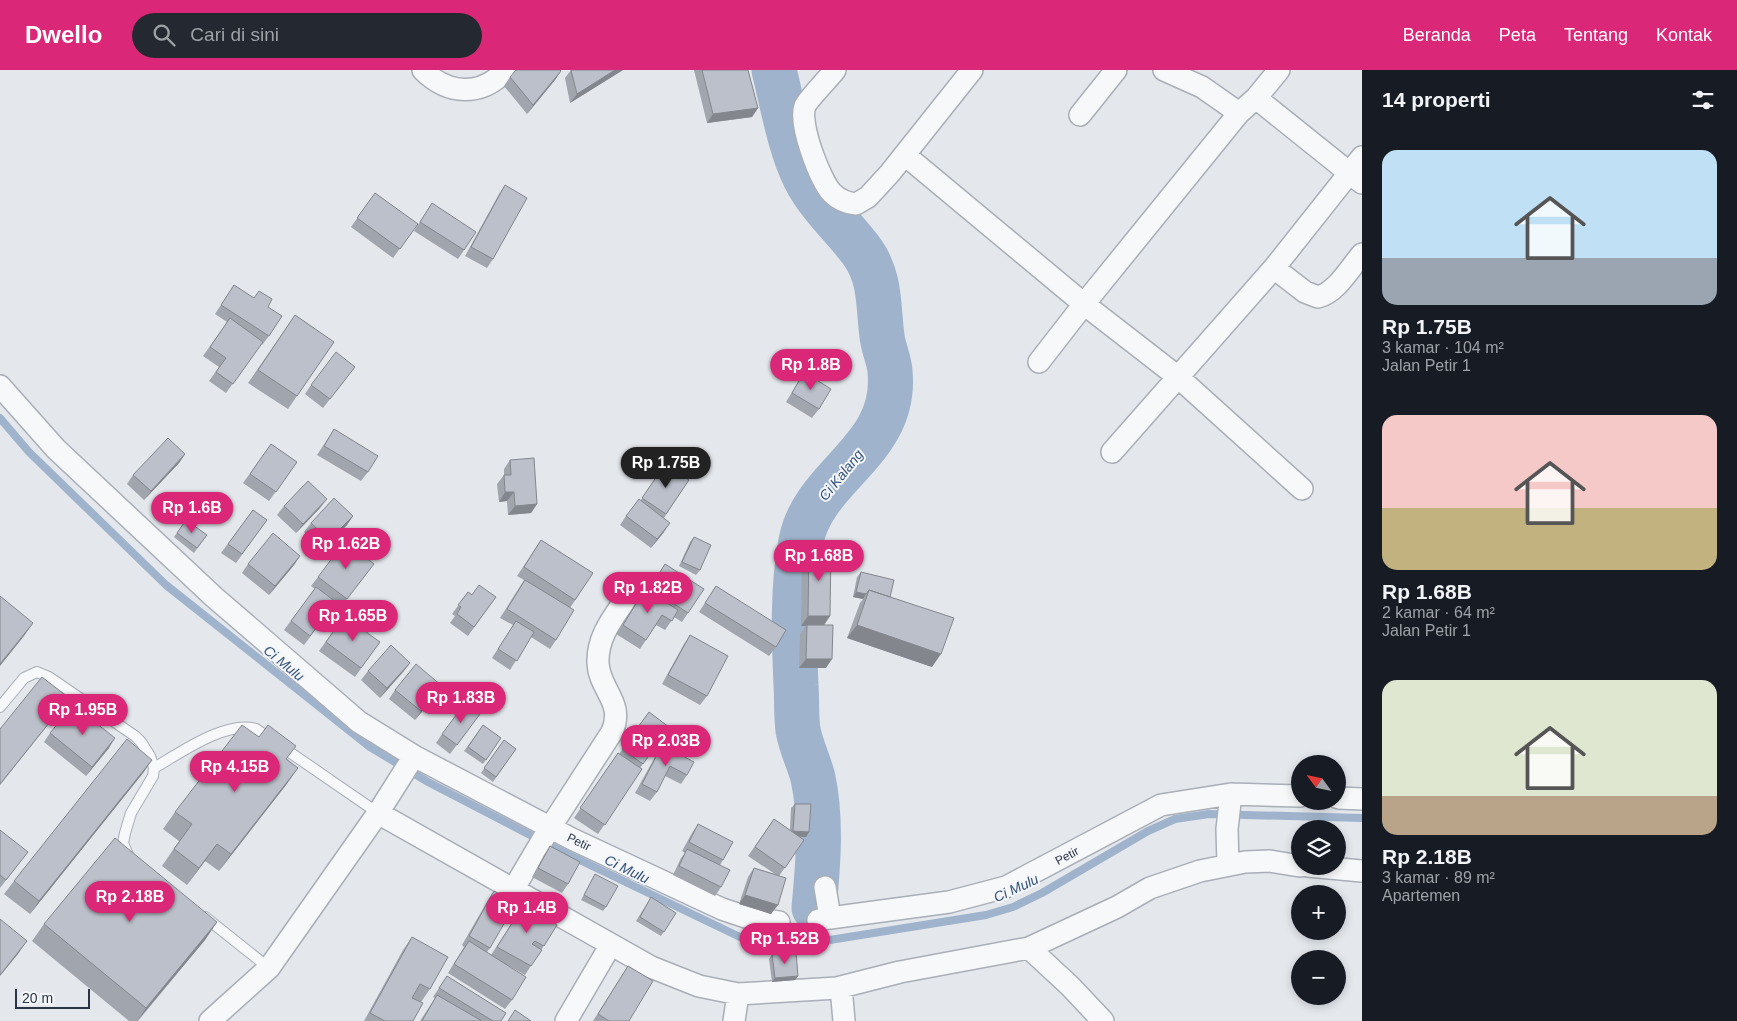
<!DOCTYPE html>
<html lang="id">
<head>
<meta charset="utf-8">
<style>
	body { margin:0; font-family:Arial,sans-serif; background:#242831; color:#f1f3f6; height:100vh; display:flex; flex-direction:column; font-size:19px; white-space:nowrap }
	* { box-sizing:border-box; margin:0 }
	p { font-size:16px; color:#9ea1a6 }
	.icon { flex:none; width:28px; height:28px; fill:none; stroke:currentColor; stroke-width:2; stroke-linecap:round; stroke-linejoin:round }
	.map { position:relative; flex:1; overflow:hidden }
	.panel { display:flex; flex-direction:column; background:#171b24; width:375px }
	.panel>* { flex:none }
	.needle { width:32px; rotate:303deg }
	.controls { position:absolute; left:1291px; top:685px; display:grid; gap:10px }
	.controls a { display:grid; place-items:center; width:55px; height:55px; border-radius:50%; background:#171b24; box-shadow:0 2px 8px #0003; font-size:25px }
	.scale { position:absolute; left:15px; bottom:12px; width:75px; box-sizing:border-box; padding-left:5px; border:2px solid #2b3445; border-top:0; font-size:14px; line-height:18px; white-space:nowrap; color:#2b3445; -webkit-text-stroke:4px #f4f6f9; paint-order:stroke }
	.price { position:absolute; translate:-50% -42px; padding:0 11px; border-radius:18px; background:#db2777; color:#fff; font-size:16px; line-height:32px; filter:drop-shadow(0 1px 2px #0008) }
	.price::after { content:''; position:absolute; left:50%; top:30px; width:15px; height:11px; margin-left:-8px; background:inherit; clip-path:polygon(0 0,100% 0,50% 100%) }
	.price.selected { background:#222; color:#fff }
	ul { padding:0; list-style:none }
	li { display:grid; align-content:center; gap:10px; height:265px; padding:0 20px }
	li span { display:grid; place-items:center; height:155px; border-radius:15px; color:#555 }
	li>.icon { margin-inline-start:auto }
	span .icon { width:90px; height:90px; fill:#fffc; stroke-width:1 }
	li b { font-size:21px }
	h2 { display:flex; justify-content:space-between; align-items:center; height:60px; padding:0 20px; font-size:21px }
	header { display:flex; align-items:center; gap:30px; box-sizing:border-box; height:70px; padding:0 25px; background:#db2777; color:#fff }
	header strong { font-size:24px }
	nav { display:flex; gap:28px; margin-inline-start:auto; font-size:18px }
	.search { width:350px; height:45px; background:#242831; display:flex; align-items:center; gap:12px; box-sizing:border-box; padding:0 18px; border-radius:28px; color:#9ea1a6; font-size:19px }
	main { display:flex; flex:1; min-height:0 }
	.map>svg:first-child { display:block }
</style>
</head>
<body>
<header>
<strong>Dwello</strong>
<div class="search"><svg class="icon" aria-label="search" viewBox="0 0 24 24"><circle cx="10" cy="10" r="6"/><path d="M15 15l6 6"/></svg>Cari di sini</div>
<nav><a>Beranda</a><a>Peta</a><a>Tentang</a><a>Kontak</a></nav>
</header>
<main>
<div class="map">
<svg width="1362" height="951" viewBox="0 0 1362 951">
	<rect width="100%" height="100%" fill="#e4e7ec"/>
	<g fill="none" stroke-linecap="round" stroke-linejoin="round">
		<path stroke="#9fb4cc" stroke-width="8" d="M0,348l29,34 137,133 204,162 58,35 133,69 181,87 24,9h20l200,-32 27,-8 29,-14 106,-62 27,-12 34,-5 153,4"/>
		<path stroke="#9fb4cc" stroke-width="45" d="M774,0c9,36 15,75 31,108 14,28 40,50 58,75 18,26 15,53 19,83 1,11 7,23 8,35 8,80 -76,103 -89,170 -9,46 -7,97 -5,144 1,15 0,31 2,45 3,17 11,32 15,48 9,42 5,88 1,130"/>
		<defs>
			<path id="lane" d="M0,637l24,-29 13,-6 12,5 86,59 6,6 9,14 4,12 -1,8 -22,37 -6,20 -2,10 6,14
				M154,698c26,-15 72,-48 102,-39l122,84
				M205,847l64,51"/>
			<path id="street" d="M423,0c25,25 58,27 83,0
				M835,0c-6,8 -27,29 -30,36 -7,17 15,74 27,87 7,7 15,10 24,11l12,-7 22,-24 82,-103
				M1164,0l38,17 37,26 17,-15 23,-28
				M1256,28l106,85
				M1080,45l36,-45
				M905,85l179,149 94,73 124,112
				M1274,198l31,24 13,5c19,-5 32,-29 44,-43
				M1039,292l45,-58 155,-191
				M0,316l56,63 158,148 145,125 55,34 158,83 150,70 24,8 33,5
				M1112,382l162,-184 88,-111
				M1338,728l24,1
				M378,743l273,154 48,19 39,8 99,-6 63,-16 129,-24 88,-41 33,-19 50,-17 45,-9 25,-1 30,5
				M1228,795l-1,-36 4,-35
				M1308,796l54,5
				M513,820l33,-56 66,-102c13,-30 -13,-42 -14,-69 -1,-25 14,-44 27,-63
				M830,848l119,-16 57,-15 155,-82 70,-11 69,2
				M818,850l12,-2 -5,-31
				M1029,878l41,38 33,35
				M841,917l3,34
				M210,951l59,-53 109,-155 36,-57
				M566,951l44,-75
				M734,951l4,-27"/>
		</defs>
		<use href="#lane" stroke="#a9aeb7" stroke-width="12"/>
		<use href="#street" stroke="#a9aeb7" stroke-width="24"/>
		<use href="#lane" stroke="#f7f8fa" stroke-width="10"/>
		<use href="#street" stroke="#f7f8fa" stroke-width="21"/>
	</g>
	<path fill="#a1a5ae" d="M571,0h52l-53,33 -5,-25z
		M694,0h54l10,38 -6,9 -45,6z
		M561,1l-6,9 -28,34 -23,-28 6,-9z
		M505,115l-12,74 -6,9 -22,-12 34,-62z
		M375,123l43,31 -25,34 -42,-31z
		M432,133l32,47 -6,9 -44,-28z
		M234,215l34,22 1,29 -7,9 -1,-1 -35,49 -17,-12 10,-14 -16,-11 24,-34 -12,-8z
		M295,245l39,27 -46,67 -40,-26z
		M804,302l15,37 -7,9 -26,-16z
		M348,306l-25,32 -18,-14 6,-9z
		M334,359l34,43 -7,9 -44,-26z
		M271,374l26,18 -28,39 -26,-18z
		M185,384l-6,9 -35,37 -17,-16 6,-9z
		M510,390l27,44 -6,9 -23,2 -1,-14 -8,1 -2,-18 7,-9v-6z
		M665,394l24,16 -25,38v14l-13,16 -31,-23 6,-9 15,-16z
		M284,436l36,2 -24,25 -19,-18z
		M253,440l14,10 -31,43 -15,-10z
		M353,446l-6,9 -24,24 -19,-17 7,-9z
		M186,450l21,15 -13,18 -20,-16z
		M694,467l6,33 -4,5 -17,-9 11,-24z
		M541,470l52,33 -23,35 -14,32 -6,9 -19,-12 -21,33 -18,-12 21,-33 -13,-7 24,-38 -7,-4z
		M809,477l21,69 -6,9 2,43h-27l1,-34 6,-8h-5l1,-70z
		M300,486l-6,9 -25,30 -27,-22 6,-9z
		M665,494l23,49 -6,9 -8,-5 -9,13 -9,-5 -16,24 -24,-15 23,-36 6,-9 3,1z
		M861,502l29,25 42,70 -85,-29 13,-35 3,-4 -10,-2 4,-20z
		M367,503l-27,35 -5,-4 -31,41 -20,-15 31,-41 -4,-3 7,-9z
		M716,516l60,61 -7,9 -70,-44z
		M468,522l4,3 24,2 -28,39 -18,-13 5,-7 -3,-2z
		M344,546l36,26 -25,35 -36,-26z
		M690,565l17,61 -7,9 -38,-21 22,-40z
		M410,593l-7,9 -23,26 -19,-18 7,-9z
		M442,616l-6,9 -21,25 -26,-21 6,-9z
		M649,642l20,15 -29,41 2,1 -44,65 -24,-16 44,-65 1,1z
		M480,644l-30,40 -14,-11 6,-9z
		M483,655l18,13 -18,26 -19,-13z
		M50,663l59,15 -23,28 -42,-34z
		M504,670l12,9 -23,33 -12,-9z
		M662,675l25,30 -6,9 -16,-8 -8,16 -7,9 -15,-8 21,-38z
		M287,689l11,9 -12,17 -67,86 -14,-10 -18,24 -25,-19 17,-25 -16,-12 12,-17z
		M152,690l-9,13 -113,141 -26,-20 10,-13z
		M795,734l14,28 -3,5h-6l4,3 -25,36 -8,38 -32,-10 9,-27 6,-9 21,6 -27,-18 26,-37 16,11 1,-22z
		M698,754l25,36 -3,5 1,22 -6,9 -42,-21 8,-17 4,-5 -3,-2 10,-18z
		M0,760l21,31 -21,27z
		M550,776l18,38 -6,9 -30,-16 12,-22z
		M595,804l11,33 -3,4 -22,-11z
		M494,821l-4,57 -3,4 4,3 35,-54 20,16 11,8 -32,50 -16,-9 3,34 -7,9 -57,-36 16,-26 -2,-2 26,-45z
		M651,827l25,16 -15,23 -25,-15z
		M217,852l-12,18 -67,81h-9l-97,-80 12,-17z
		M412,867l18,52 -9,13 -8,19h-49l39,-71z
		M772,884l26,22 -3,4 -23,2 -3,-23z
		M628,896l1,55h-36l29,-46z
		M447,906l54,45h-81l15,-23 -2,-1z"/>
	<path fill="#83868d" d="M615,0h8l-53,33 7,-9z
		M561,1l-6,9 -28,34 6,-9z
		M758,38l-6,9 -45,6 6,-9z
		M185,384l-6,9 -35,37 7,-9z
		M505,422h9l-7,9 -8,1z
		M327,429l-7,9 -24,25 7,-9z
		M537,434l-6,9 -23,2 7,-9z
		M353,446l-6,9 -24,24 6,-9z
		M670,453l-6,9 -13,16 6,-9z
		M300,486l-6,9 -25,30 6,-9z
		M856,522l10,2 -3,5 -10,-2z
		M808,546h22l-6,9 -23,1z
		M33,553l-9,13 -24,30v-2z
		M857,555l84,29 -9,13 -85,-29z
		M806,589h26l-6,9h-27z
		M410,593l-7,9 -23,26 7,-10z
		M442,616l-6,9 -21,25 6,-9z
		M69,628l-10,13 -59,74v-1z
		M115,668l-6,10 -23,28 6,-9z
		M152,690l-9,13 -113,141 9,-13z
		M298,698l-12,17 -67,86 12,-17z
		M793,761l16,1 -3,5 -16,-1z
		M217,774l-12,17 -18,24 12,-17z
		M745,825l33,10 -7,9 -32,-10z
		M217,852l-12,18 -68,81 9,-13z
		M27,871l-9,13 -18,22v-1z
		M798,906l-3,4 -23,2 3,-4z"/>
	<path fill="#bbc0ca" stroke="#83868d" d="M516,0h44l1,1 -28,34 -23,-28z
		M571,0h44l-38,24z
		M702,0h46l10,38 -45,6z
		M505,115l22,13 -34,61 -22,-12z
		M375,123l43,31 -18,25 -43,-31z
		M432,133l44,29 -12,18 -44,-28z
		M234,215l20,13 5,-7 13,8 -4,8 14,9 -13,20 -48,-31z
		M295,245l39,27 -37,54 -39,-26z
		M230,248l33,24 -30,42 -17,-12 10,-14 -16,-11z
		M336,282l19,15 -25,32 -19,-14z
		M804,302l27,17 -12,20 -27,-16z
		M334,359l44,27 -10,16 -44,-26z
		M168,368l17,16 -34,37 -18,-16z
		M271,374l26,18 -21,30 -26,-18z
		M534,388l3,46 -22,2 -1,-14h-9l-1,-17h7l-1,-15z
		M665,394l24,16 -23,34 -24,-16z
		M308,411l19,18 -24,25 -19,-18z
		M334,428l19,18 -24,24 -18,-17z
		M639,429l31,24 -13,16 -31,-23z
		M253,440l14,10 -25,34 -14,-10z
		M186,450l21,15 -10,13 -20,-15z
		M273,463l27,23 -25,30 -27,-22z
		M694,467l17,8 -11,25 -18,-8z
		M541,470l52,33 -18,27 -51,-33z
		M345,471l29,23 -27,35 -29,-22z
		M809,477h22l-1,69h-22z
		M665,494l39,25 -16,24 -38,-25z
		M861,502l33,8 -4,17 -21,-7 -3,4 -10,-2z
		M525,510l49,30 -18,30 -49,-31z
		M479,515l17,12 -22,30 -17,-13 4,-7 -3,-2 10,-13 4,3z
		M716,516l70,44 -10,17 -71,-44z
		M316,517l20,15 -26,34 -19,-15z
		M645,519l33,21 -6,11 -10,-6 -16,25 -23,-15z
		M869,520l85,28 -13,36 -84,-29z
		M0,526l33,27 -33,41z
		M344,546l36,26 -19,26 -35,-26z
		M516,551l18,11 -17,29 -19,-12z
		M807,555h26l-1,34h-26z
		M690,565l38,21 -21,40 -39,-21z
		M391,575l19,18 -23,25 -19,-17z
		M416,594l26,22 -21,25 -26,-21z
		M42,607l27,21 -69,86v-55z
		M465,633l15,11 -23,31 -15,-11z
		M73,635l42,33 -23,29 -42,-34z
		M649,642l20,15 -26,37 -21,-15z
		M242,655l17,12 9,-12 28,21 -10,13 12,9 -67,86 -14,-10 -18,24 -25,-19 18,-25 -17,-12z
		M483,655l18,13 -15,22 -18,-13z
		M127,669l25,21 -113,141 -25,-20z
		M504,670l12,9 -20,28 -12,-9z
		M662,675l32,17 -7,13 -17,-9 -13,26 -15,-8z
		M618,683l24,16 -37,56 -25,-17z
		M795,734h16l-2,28 -16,-1z
		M774,749l30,21 -19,28 -30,-21z
		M698,754l35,18 -10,18 -34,-18z
		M0,760l28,22 -22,28 -6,-5z
		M115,768l102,84 -71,86 -102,-84z
		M550,776l30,16 -12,22 -30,-16z
		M687,779l43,21 -9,17 -42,-21z
		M754,798l32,10 -8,27 -33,-10z
		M595,804l23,12 -12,21 -22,-12z
		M494,821l22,12 -26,45 -21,-12z
		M651,827l25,16 -12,19 -24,-15z
		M526,831l22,14 -2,2 11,8 -13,21 -9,-5 -3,3 10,6 -11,16 -34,-19z
		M0,849l27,22 -27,34z
		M412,867l36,20 -18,32 -10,-5 -8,14 11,5 -10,18h-28l-15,-8z
		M469,871l57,36 -14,23 -58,-36z
		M796,882l2,24 -23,2 -3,-24z
		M628,896l25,15 -24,40h-20l-11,-7z
		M447,906l59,37 -5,8h-8l-54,-33z
		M437,925l45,26h-60z
		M515,940l16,11h-23z"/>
	<g text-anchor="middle" stroke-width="4" stroke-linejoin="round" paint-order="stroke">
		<g font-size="12" fill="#2b3445" stroke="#f4f6f9">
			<text transform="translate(579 772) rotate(26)" y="4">Petir</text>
			<text transform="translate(1067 786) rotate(-28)" y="4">Petir</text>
		</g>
		<g font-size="14" font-style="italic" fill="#34527a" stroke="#f4f6f9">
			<text transform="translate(841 405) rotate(-51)" y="5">Ci Kalang</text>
			<text transform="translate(284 593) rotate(39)" y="5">Ci Mulu</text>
			<text transform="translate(627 799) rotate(26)" y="5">Ci Mulu</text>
			<text transform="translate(1016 818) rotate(-25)" y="5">Ci Mulu</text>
		</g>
	</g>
</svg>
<div class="controls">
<a><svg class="needle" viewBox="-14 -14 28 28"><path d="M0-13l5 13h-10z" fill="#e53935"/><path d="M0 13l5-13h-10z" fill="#9ea1a6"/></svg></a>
<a><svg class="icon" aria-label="layers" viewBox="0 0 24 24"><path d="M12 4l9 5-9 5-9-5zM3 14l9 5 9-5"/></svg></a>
<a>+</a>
<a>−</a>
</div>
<div class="scale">20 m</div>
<b class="price" style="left:811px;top:321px">Rp 1.8B</b>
<b class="price selected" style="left:666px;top:419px">Rp 1.75B</b>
<b class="price" style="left:192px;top:464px">Rp 1.6B</b>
<b class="price" style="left:346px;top:500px">Rp 1.62B</b>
<b class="price" style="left:819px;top:512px">Rp 1.68B</b>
<b class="price" style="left:648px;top:544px">Rp 1.82B</b>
<b class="price" style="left:353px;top:572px">Rp 1.65B</b>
<b class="price" style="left:461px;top:654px">Rp 1.83B</b>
<b class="price" style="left:83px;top:666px">Rp 1.95B</b>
<b class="price" style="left:666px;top:697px">Rp 2.03B</b>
<b class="price" style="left:235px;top:723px">Rp 4.15B</b>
<b class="price" style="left:130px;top:853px">Rp 2.18B</b>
<b class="price" style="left:527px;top:864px">Rp 1.4B</b>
<b class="price" style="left:785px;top:895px">Rp 1.52B</b>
</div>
<section class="panel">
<h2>14 properti<svg class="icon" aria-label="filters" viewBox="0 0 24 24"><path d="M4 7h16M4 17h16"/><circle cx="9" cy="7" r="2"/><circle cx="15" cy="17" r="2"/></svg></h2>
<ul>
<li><span style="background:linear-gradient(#bfe0f5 70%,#9aa5b1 0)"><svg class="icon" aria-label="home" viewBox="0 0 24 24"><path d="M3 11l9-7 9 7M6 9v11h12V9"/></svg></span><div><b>Rp 1.75B</b><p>3 kamar · 104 m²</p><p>Jalan Petir 1</p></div></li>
<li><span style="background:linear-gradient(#f6c9c9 60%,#c2b280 0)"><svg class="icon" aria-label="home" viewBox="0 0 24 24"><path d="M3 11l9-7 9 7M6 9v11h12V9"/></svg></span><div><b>Rp 1.68B</b><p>2 kamar · 64 m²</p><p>Jalan Petir 1</p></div></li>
<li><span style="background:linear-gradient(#dfe7d0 75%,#b9a48a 0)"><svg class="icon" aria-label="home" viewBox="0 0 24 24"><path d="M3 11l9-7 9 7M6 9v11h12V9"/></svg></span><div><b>Rp 2.18B</b><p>3 kamar · 89 m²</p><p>Apartemen</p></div></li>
</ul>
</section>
</main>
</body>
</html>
